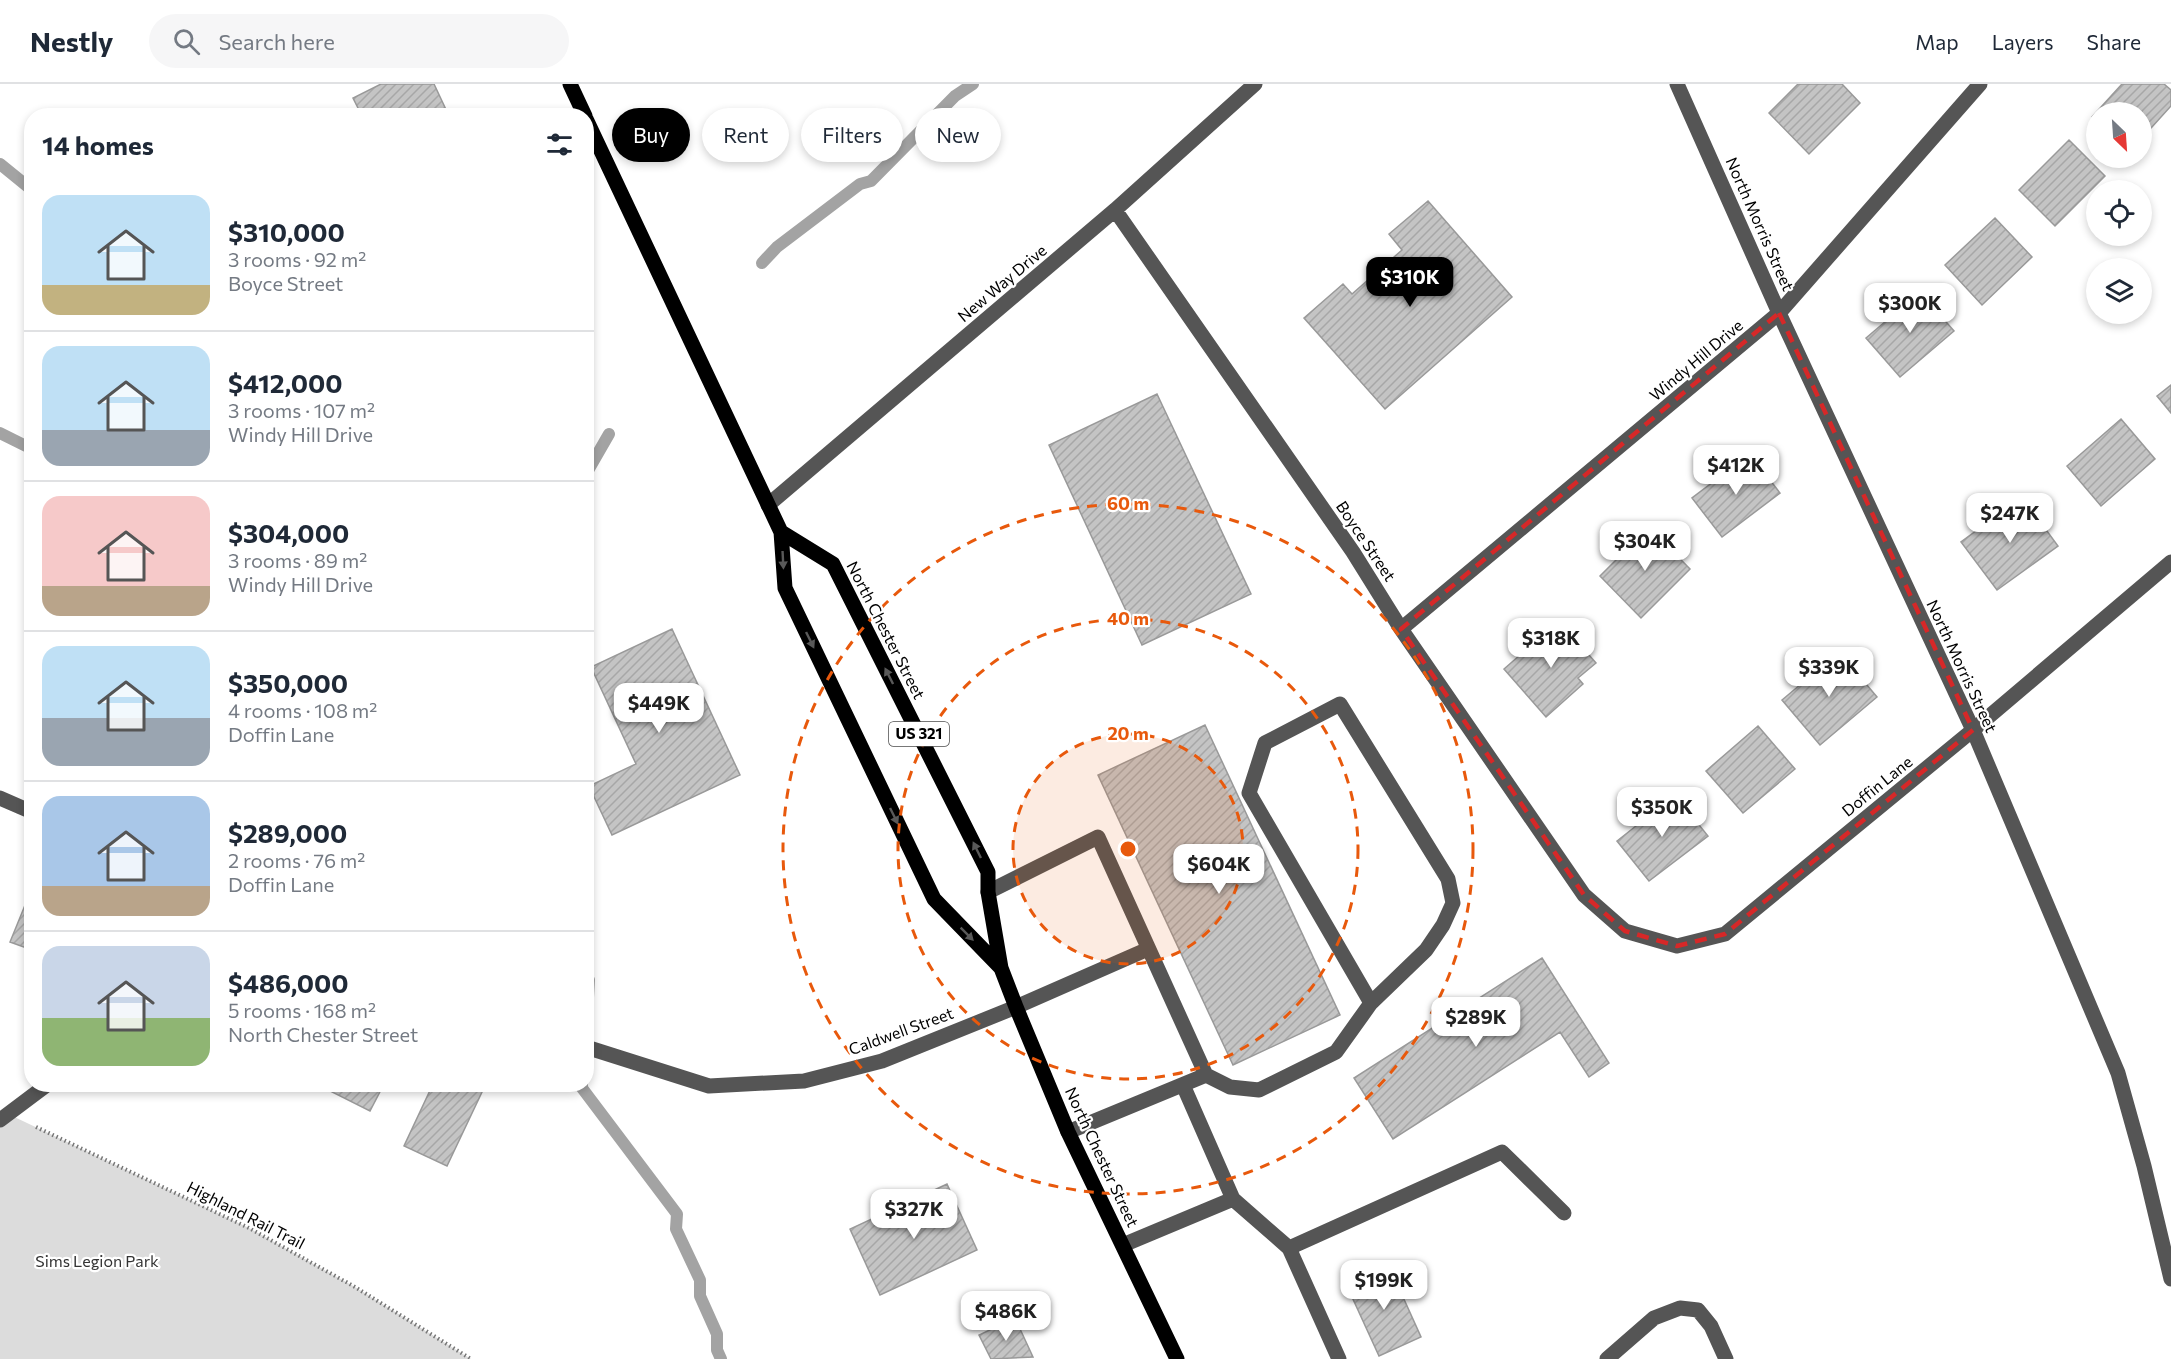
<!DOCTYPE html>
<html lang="en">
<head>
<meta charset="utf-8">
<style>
	body { margin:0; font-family:Commissioner,sans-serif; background:#f6f6f7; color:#1f2937; height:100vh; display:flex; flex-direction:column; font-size:22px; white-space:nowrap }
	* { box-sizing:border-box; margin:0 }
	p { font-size:20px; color:#747a83 }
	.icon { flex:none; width:33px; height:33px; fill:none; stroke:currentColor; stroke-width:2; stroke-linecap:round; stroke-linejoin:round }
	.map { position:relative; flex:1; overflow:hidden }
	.sheet { position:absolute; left:24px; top:24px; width:570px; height:984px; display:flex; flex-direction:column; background:#fff; border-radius:24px; box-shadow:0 3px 9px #0003 }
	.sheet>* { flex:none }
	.banner { position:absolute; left:612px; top:24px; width:570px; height:54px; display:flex; gap:12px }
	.needle { width:39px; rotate:155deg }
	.fabs { position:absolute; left:2086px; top:18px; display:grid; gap:12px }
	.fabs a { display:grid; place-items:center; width:66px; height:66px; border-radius:50%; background:#fff; box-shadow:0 3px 9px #0003; font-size:30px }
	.price { position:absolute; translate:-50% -51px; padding:0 14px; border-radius:12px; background:#fff; color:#222; font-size:20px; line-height:39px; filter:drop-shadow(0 2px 3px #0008) }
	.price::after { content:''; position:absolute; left:50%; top:36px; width:18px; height:14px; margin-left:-9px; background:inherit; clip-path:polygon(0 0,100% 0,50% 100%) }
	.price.active { background:#000; color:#fff }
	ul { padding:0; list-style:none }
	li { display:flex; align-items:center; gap:18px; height:150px; padding:0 18px }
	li+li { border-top:2px solid #e0e1e3 }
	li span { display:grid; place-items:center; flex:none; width:168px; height:120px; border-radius:18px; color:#555 }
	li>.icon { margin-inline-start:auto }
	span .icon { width:72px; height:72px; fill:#fffc; stroke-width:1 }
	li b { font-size:26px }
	h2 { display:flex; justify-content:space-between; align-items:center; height:72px; padding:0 18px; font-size:26px }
	.tag { padding:0 21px; border-radius:27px; background:#fff; box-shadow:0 3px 9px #0003; font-size:21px; line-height:54px }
	.tag.active { background:#000; color:#fff }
	header { display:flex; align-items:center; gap:36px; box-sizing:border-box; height:84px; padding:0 30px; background:#fff; border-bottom:2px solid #e0e1e3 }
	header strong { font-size:28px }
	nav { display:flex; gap:33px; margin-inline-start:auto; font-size:21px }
	.search { width:420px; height:54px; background:#f6f6f7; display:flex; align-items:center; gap:15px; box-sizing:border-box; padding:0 21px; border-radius:33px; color:#747a83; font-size:22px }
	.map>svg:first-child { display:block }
</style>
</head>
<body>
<header>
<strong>Nestly</strong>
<div class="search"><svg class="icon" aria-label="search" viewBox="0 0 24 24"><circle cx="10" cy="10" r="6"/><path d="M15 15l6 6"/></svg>Search here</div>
<nav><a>Map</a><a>Layers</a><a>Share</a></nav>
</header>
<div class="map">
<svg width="2171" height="1275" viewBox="0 0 2171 1275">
	<defs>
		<pattern id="building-hatch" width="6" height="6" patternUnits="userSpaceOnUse" patternTransform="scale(1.5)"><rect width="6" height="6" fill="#c4c4c4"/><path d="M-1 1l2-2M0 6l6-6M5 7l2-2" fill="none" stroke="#a7a7a7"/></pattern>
	</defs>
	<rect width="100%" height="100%" fill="#fff"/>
	<path fill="#dcdcdc" d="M8,1030l241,114 106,59 116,72h-471v-239z"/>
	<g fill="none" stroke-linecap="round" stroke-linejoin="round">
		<path stroke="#a3a3a3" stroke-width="12" d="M0,80l32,26
			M762,179l15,-16 83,-63 11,-3 84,-85 18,-12
			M0,349l32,16
			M586,390l23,-40
			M586,891l3,5 -2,35
			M582,1000v4l95,126 -1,15 24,51v16l17,38v16l4,9"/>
	</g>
	<path fill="url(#building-hatch)" stroke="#999" stroke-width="1.5" d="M381,0h53l15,32h-87l-9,-18z
		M1798,0h44l18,19 -51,51 -40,-41z
		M2122,0h42l7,6v16l-29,32v-26h-45v9l-5,-4z
		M2069,56l36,36 -50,50 -36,-36z
		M1428,117l84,96 -127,112 -81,-91 39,-34 9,10 50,-44 -13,-16z
		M1995,134l37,39 -50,48 -37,-40z
		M1920,208l34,39 -54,46 -34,-39z
		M2171,301v28l-14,-17z
		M1157,310l94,200 -109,51 -93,-200z
		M2121,335l34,40 -54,47 -34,-40z
		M1750,370l30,39 -58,44 -30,-39z
		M2022,413l36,49 -61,44 -36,-48z
		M1649,443l41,42 -49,49 -41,-42z
		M1559,537l37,42 -18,15 5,6 -37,33 -42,-48z
		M672,545l68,146 -128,60 -23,-49 47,-22 -45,-97z
		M1839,568l38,45 -57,48 -38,-45z
		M1205,641l135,290 -107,50 -135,-290z
		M1758,642l37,43 -52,44 -37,-42z
		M1675,711l33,41 -59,45 -32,-40z
		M32,804v62l-22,-8z
		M1542,874l67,105 -20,14 -29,-45 -167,107 -39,-61z
		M333,1000h51l-14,27 -40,-20z
		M433,1000h34l15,8 -35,74 -43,-20z
		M947,1100l30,66 -97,45 -30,-66z
		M1389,1182l32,71 -42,19 -32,-70z
		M1015,1234l18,39 -42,2 -12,-24z"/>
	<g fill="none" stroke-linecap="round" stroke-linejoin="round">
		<path stroke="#777" stroke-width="4" stroke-dasharray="1.5 3" stroke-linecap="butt" d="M36,1043l213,101 106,59 116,72"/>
		<path stroke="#555" stroke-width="15" d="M1677,0l102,229 194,417 145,343 26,93 27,113
			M1115,126l238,342 48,77 183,266 41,36 52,15 48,-12 248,-204 198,-168
			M768,421l347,-295 140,-126
			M1401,545l378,-316 201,-229
			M0,714l32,14
			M988,808l110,-55 108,238 -138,57
			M586,963l123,39 95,-5 78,-20 134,-54 132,-58
			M1206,991l24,12 29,3 77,-38 35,-49 55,-53 17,-25 10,-22 -5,-24 -108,-175 -75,39 -16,50 122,210
			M1183,1001l50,114
			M0,1036l48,-36
			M1123,1161l110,-46 56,49 50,111
			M1289,1164l213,-96 62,61
			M1607,1275l47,-41 26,-10 18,2 13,16 15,33"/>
		<path stroke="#000" stroke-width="15" d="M570,0l15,32
			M586,35l195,413 4,56 149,311 67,69
			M781,448l52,32 155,308v20l13,76 15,39 52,125 109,227"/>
	</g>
	<defs><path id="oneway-solid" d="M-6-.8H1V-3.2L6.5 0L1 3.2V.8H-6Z" transform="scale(1.5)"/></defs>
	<g fill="#595959">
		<use href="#oneway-solid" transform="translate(783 476) rotate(87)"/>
		<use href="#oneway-solid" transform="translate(810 556) rotate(64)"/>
		<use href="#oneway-solid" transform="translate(889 592) rotate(-117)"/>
		<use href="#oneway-solid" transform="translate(894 732) rotate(64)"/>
		<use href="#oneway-solid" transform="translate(977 766) rotate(-116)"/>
		<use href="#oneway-solid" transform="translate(967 850) rotate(45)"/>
	</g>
	<path fill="none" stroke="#d62828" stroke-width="4.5" stroke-dasharray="12 8" stroke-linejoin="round" d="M1779,229l194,417 -248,204 -48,12 -52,-15 -41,-36 -183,-266z"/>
	<circle cx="1128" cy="765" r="115" fill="#e8590c" fill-opacity=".12"/>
	<g fill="none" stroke="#e8590c" stroke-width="3" stroke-dasharray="10 8">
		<circle cx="1128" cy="765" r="115"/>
		<circle cx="1128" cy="765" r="230"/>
		<circle cx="1128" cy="765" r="345"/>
	</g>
	<g text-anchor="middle" stroke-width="4.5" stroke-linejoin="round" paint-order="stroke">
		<rect fill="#fff" stroke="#4c4c4c" stroke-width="1.5" x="889" y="638" width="60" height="24" rx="4.5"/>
		<g font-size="15" font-weight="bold" fill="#000">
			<text x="919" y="655">US 321</text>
		</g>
		<g font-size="16" fill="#000" stroke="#fff">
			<text transform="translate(1760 140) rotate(66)" y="6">North Morris Street</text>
			<text transform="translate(1002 199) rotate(-40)" y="6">New Way Drive</text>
			<text transform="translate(1696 276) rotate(-40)" y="6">Windy Hill Drive</text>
			<text transform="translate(1366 457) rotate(56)" y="6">Boyce Street</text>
			<text transform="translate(886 546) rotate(63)" y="6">North Chester Street</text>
			<text transform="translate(1962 582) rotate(65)" y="6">North Morris Street</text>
			<text transform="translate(1877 702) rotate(-39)" y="6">Doffin Lane</text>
			<text transform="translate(901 947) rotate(-20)" y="6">Caldwell Street</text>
			<text transform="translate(1102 1073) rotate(65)" y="6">North Chester Street</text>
			<text transform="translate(246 1131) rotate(27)" y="6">Highland Rail Trail</text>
		</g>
		<g font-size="16" fill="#333" stroke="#fff">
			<text x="97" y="1183">Sims Legion Park</text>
		</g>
	</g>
	<circle cx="1128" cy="765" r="9" fill="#e8590c" stroke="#fff" stroke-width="3"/>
	<g font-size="18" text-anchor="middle" font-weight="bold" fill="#e8590c" stroke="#fff" stroke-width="4.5" stroke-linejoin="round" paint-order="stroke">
		<text x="1128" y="426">60 m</text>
		<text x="1128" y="541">40 m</text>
		<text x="1128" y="656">20 m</text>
	</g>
</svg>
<div class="fabs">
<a><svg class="needle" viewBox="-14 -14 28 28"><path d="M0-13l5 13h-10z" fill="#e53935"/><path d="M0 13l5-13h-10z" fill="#747a83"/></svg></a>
<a><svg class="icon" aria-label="locate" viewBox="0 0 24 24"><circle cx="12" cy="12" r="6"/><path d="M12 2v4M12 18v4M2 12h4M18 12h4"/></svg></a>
<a><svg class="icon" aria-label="layers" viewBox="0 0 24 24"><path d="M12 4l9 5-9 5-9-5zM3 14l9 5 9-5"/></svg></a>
</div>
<b class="price active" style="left:1410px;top:224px">$310K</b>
<b class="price" style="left:1910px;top:250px">$300K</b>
<b class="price" style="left:1736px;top:412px">$412K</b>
<b class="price" style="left:2010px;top:460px">$247K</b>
<b class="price" style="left:1645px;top:488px">$304K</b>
<b class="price" style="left:1551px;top:585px">$318K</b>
<b class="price" style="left:1829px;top:614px">$339K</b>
<b class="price" style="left:659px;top:650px">$449K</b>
<b class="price" style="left:1662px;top:754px">$350K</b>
<b class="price" style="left:1219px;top:811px">$604K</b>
<b class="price" style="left:1476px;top:964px">$289K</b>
<b class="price" style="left:914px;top:1156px">$327K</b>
<b class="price" style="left:1384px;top:1227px">$199K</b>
<b class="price" style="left:1006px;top:1258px">$486K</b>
<div class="banner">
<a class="tag active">Buy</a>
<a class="tag">Rent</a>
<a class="tag">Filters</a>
<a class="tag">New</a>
</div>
<section class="sheet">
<h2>14 homes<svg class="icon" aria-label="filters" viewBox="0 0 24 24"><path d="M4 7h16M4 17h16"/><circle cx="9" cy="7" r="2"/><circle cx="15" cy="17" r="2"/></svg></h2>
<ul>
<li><span style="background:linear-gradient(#bfe0f5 75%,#c2b280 0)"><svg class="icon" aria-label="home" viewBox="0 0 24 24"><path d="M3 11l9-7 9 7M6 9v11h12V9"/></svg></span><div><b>$310,000</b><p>3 rooms · 92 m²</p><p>Boyce Street</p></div></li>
<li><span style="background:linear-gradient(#bfe0f5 70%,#9aa5b1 0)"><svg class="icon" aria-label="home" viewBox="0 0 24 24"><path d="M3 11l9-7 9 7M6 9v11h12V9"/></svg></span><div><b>$412,000</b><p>3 rooms · 107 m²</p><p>Windy Hill Drive</p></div></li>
<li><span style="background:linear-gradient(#f6c9c9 75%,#b9a48a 0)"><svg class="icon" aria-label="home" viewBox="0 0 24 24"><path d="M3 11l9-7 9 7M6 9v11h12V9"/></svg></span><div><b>$304,000</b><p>3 rooms · 89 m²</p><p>Windy Hill Drive</p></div></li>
<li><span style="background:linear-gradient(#bfe0f5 60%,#9aa5b1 0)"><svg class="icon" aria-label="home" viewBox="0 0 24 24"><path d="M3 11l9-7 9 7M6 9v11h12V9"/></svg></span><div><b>$350,000</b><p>4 rooms · 108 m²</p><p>Doffin Lane</p></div></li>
<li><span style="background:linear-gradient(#a9c7e8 75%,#b9a48a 0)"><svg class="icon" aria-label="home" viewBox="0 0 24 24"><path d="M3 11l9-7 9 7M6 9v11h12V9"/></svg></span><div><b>$289,000</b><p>2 rooms · 76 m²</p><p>Doffin Lane</p></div></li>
<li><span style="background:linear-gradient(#c9d6e8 60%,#8fb573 0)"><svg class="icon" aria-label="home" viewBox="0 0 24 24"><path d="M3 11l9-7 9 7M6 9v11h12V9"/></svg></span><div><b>$486,000</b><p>5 rooms · 168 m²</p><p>North Chester Street</p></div></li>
</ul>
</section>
</div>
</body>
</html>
